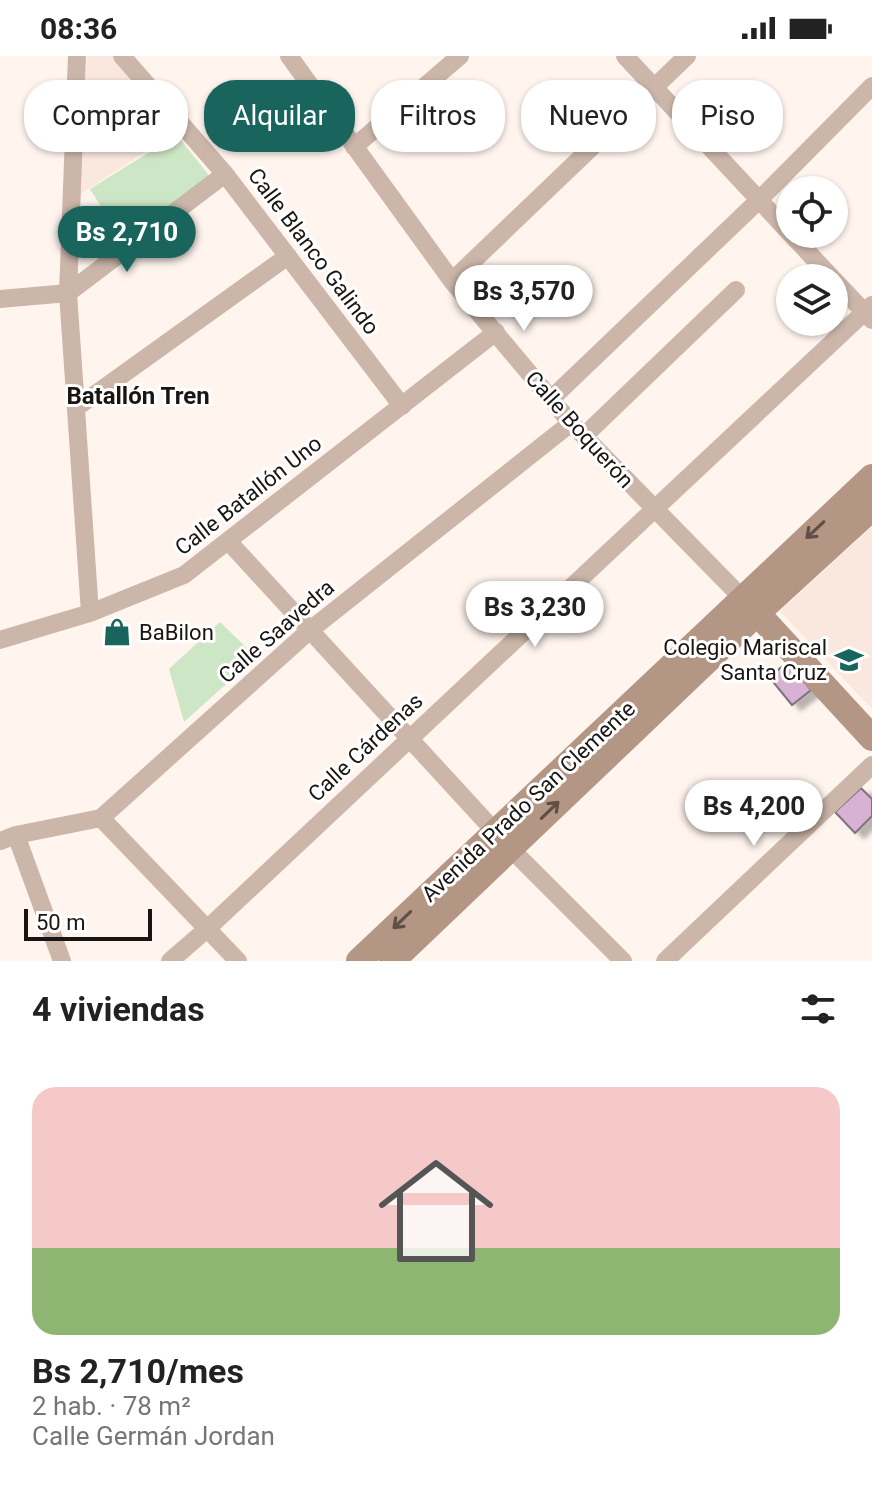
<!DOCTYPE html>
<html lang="es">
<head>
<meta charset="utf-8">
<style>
	body { margin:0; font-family:Roboto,sans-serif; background:#f6f6f6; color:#222; height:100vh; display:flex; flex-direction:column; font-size:30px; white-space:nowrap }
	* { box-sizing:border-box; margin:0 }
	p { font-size:26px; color:#767676 }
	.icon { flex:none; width:44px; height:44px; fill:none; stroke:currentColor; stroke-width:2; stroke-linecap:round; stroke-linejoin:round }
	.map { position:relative; height:905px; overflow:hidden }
	.side { display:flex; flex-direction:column; background:#fff; flex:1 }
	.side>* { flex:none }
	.hud { position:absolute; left:24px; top:24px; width:824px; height:72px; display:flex; gap:16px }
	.tools { position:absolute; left:776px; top:120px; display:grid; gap:16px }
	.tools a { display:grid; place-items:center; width:72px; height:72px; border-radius:50%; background:#fff; box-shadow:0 2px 6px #0004; font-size:40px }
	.scale { position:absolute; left:24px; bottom:20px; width:128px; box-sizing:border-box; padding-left:8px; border:4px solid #191513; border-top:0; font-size:22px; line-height:28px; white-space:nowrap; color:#191513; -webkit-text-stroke:6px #fff; paint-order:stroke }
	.price { position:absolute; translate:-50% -68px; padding:0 18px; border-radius:28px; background:#fff; color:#222; font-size:26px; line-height:52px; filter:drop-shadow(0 2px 4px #0008) }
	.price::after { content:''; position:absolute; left:50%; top:48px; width:24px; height:18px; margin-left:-12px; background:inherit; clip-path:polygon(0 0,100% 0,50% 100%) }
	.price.active { background:#19655e; color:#fff }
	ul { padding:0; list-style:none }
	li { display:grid; align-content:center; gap:16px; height:424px; padding:0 32px }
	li+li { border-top:2px solid #e0e0e0 }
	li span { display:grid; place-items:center; height:248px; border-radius:24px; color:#555 }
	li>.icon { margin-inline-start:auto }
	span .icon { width:144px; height:144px; fill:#fffc; stroke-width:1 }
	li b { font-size:34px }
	h2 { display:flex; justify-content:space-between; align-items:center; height:96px; padding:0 32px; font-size:34px }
	.chip { padding:0 28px; border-radius:32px; background:#fff; box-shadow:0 2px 6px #0004; font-size:28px; line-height:72px }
	.chip.active { background:#19655e; color:#fff }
	.status { display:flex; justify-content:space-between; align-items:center; height:56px; padding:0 40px; background:#fff; direction:ltr }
	.status svg { height:22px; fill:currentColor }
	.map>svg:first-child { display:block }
</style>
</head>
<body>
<div class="status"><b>08:36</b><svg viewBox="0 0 49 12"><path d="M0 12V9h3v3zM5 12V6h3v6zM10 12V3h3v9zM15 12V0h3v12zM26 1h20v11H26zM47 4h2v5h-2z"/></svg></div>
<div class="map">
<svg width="872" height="905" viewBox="0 0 872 905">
	<defs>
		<filter id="shadow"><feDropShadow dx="9" dy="5" stdDeviation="2" flood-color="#0004"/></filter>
	</defs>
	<rect width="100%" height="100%" fill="#fff4ee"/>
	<path fill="#fae8de" d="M87,0h29l61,75 -98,64z
		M872,471v182l-92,-98z"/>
	<path fill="#cde6c5" d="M177,79l34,43 -91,59 -30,-48z
		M220,566l36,35 -72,65 -15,-53z"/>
	<path fill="#d8b1d5" stroke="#7c757b" stroke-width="2" filter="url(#shadow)" d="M788,606l23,28 -19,15 -23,-28z
		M861,732l11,11v17l-17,17 -20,-21z"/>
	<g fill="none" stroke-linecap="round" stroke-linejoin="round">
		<path stroke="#cbb6a9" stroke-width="18" d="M77,0l-9,237 22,320
			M122,0l103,118 177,232
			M289,0l163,225 119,142 178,182
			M625,0l165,177
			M354,91l106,-91
			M791,178l41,44
			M834,224l38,40
			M452,225l235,-225
			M0,243l68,-6 157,-119
			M551,343l208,-199 113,-114
			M76,352l212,-152
			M584,380l152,-146
			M228,485l282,307 113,113
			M0,584l90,-27 94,-38 312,-243
			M101,762l137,143
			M16,779l46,126
			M0,785l16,-6 85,-17 208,-187 262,-208
			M170,905l37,-32 665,-624
			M665,905l207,-196"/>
		<path stroke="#b49684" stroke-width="26" d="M757,557l115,125
			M359,905l513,-484
			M392,905l365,-348 115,-105"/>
	</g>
	<defs><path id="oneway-shaft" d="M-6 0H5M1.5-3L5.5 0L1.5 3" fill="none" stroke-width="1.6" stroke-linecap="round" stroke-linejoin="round" transform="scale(2)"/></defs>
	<g stroke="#5f4f46">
		<use href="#oneway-shaft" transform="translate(815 474) rotate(137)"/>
		<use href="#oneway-shaft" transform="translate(550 754) rotate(-44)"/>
		<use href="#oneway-shaft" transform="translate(402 864) rotate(136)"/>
	</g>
	<defs>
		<symbol id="shop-bare" viewBox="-9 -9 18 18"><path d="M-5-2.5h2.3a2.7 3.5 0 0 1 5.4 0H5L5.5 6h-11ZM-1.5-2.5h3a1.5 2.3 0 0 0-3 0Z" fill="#19655e" stroke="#fff" stroke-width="2.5" paint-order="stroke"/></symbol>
		<symbol id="university-bare" viewBox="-9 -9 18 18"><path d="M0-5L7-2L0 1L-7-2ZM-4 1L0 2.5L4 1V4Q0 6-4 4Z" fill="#19655e" stroke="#fff" stroke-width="2.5" paint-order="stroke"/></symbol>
	</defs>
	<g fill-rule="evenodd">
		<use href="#shop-bare" x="97" y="556" width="40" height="40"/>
		<use href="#university-bare" x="829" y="584" width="40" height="40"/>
	</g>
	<g text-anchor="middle" stroke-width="6" stroke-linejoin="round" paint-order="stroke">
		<g font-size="22" fill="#191513" stroke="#fff">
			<text transform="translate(314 195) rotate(53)" y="8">Calle Blanco Galindo</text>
			<text transform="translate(580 373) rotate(48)" y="8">Calle Boquerón</text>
			<text transform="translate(248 439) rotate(-38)" y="8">Calle Batallón Uno</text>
			<text transform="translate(276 575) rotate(-41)" y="8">Calle Saavedra</text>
			<text transform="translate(365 691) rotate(-43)" y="8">Calle Cárdenas</text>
			<text transform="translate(528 745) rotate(-43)" y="8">Avenida Prado San Clemente</text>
		</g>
		<g font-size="22" fill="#191513" stroke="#fff" text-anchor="start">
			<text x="139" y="584">BaBilon</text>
			<text x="827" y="599" text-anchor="end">Colegio Mariscal<tspan x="827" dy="25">Santa Cruz</tspan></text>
		</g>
		<g font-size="24" font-weight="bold" fill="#191513" stroke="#fff">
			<text x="138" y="348">Batallón Tren</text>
		</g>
	</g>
</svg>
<div class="tools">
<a><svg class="icon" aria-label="locate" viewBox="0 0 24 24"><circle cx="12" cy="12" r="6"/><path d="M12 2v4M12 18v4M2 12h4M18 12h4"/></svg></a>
<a><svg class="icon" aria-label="layers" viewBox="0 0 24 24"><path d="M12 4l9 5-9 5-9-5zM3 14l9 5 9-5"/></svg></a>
</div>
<div class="scale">50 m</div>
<b class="price active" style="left:127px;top:218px">Bs 2,710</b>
<b class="price" style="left:524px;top:277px">Bs 3,570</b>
<b class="price" style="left:535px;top:593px">Bs 3,230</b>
<b class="price" style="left:754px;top:792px">Bs 4,200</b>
<div class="hud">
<a class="chip">Comprar</a>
<a class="chip active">Alquilar</a>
<a class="chip">Filtros</a>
<a class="chip">Nuevo</a>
<a class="chip">Piso</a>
</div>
</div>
<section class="side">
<h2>4 viviendas<svg class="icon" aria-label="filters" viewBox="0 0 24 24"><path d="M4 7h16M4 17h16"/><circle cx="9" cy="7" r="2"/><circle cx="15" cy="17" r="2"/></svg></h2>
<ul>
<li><span style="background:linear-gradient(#f6c9c9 65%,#8fb573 0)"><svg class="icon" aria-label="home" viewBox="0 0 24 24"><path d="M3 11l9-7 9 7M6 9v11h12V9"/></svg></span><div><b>Bs 2,710/mes</b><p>2 hab. · 78 m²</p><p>Calle Germán Jordan</p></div></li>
</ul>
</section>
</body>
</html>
